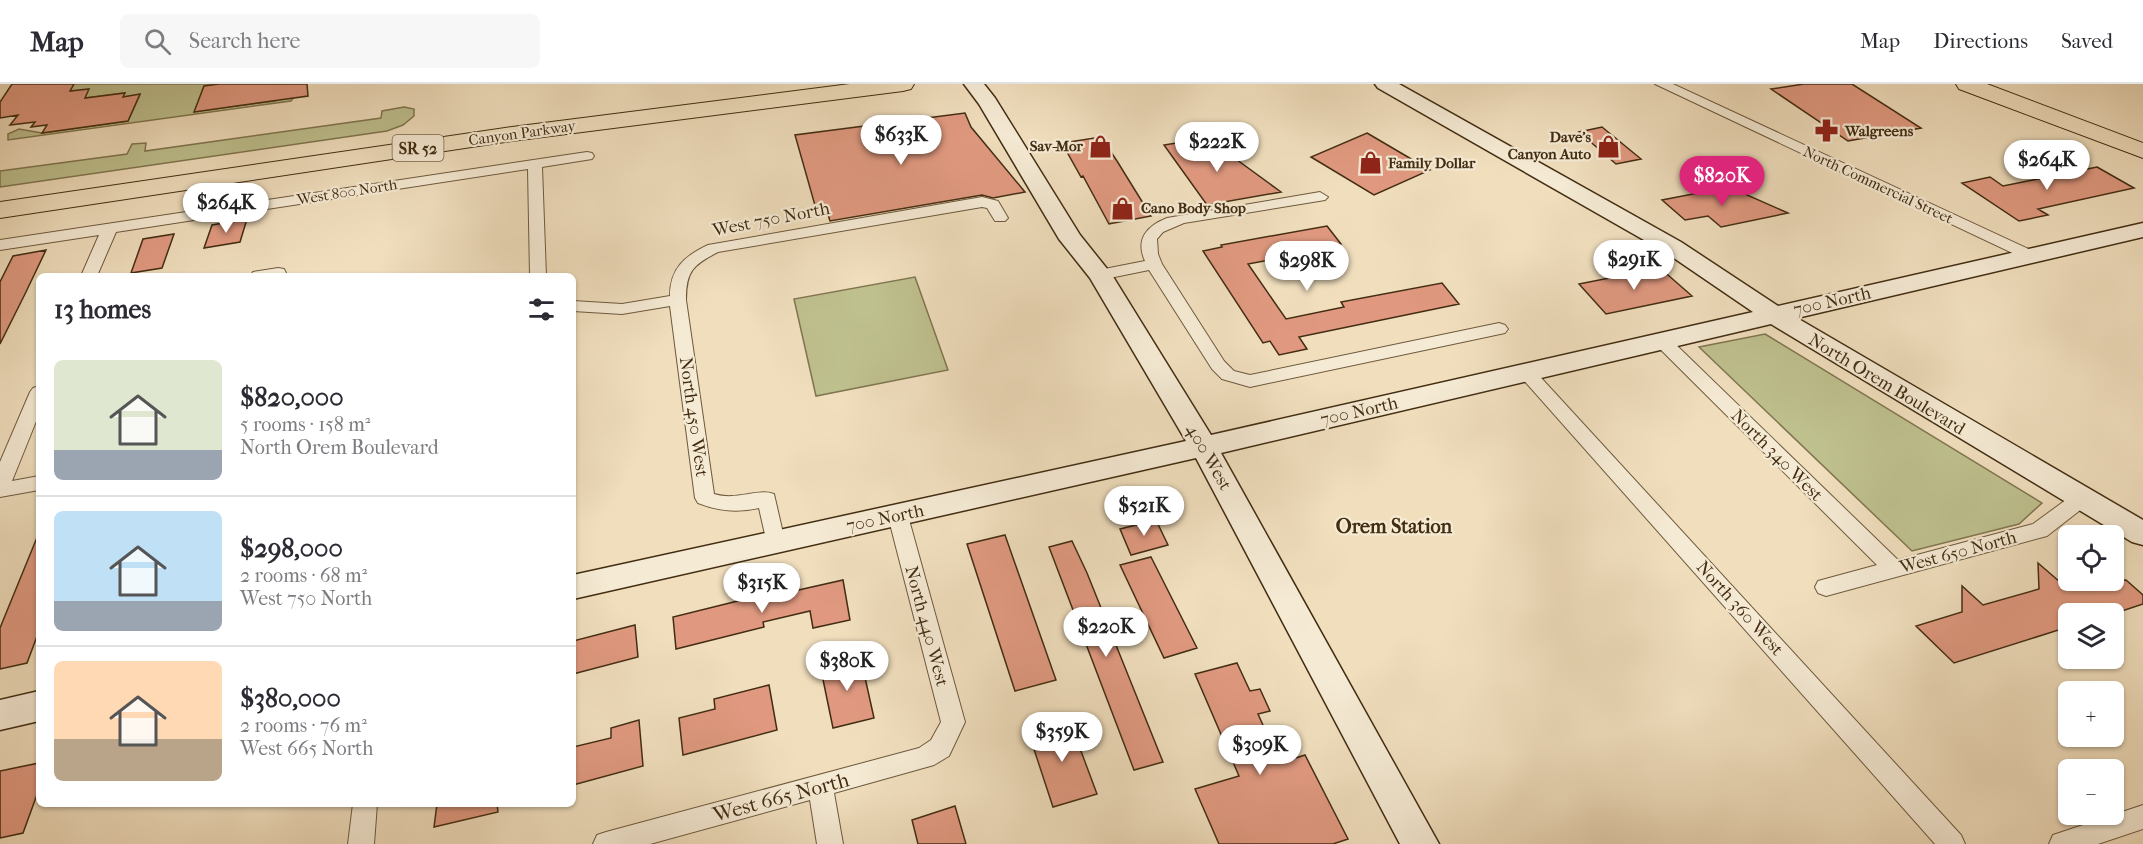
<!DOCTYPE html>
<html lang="en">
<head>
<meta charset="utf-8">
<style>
	body { margin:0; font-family:"IM FELL French Canon",serif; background:#f7f7f7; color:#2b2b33; height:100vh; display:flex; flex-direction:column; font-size:22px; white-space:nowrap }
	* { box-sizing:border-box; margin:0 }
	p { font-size:20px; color:#7c7c81 }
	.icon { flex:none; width:33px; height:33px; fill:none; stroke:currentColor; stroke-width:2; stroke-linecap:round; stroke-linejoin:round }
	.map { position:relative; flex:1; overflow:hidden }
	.sheet { position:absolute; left:36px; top:189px; width:540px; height:534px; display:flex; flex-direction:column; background:#fff; border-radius:9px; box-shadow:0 2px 4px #0004 }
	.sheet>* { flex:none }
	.buttons { position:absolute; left:2058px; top:441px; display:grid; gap:12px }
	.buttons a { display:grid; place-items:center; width:66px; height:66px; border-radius:9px; background:#fff; box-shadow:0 2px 4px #0004; font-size:30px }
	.price { position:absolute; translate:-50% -51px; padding:0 14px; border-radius:21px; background:#fff; color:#222; font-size:20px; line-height:39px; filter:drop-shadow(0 2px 3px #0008) }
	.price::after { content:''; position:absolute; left:50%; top:36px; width:18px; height:14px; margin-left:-9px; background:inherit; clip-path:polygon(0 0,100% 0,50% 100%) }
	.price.on { background:#db2777; color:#fff }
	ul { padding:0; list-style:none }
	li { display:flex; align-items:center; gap:18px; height:150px; padding:0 18px }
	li+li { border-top:2px solid #e1e1e2 }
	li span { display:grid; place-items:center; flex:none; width:168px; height:120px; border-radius:9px; color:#555 }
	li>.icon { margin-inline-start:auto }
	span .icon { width:72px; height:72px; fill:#fffc; stroke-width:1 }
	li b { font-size:26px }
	h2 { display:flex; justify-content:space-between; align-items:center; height:72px; padding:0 18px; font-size:26px }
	header { display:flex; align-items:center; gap:36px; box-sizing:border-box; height:84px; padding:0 30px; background:#fff; border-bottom:2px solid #e1e1e2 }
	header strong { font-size:28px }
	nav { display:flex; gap:33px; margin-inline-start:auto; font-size:21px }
	.search { width:420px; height:54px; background:#f7f7f7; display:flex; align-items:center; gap:15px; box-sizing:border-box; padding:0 21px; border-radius:9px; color:#7c7c81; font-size:22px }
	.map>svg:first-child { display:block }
</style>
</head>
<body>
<header>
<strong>Map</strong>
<div class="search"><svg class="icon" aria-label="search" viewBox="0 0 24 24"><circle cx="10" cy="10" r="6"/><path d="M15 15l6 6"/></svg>Search here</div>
<nav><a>Map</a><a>Directions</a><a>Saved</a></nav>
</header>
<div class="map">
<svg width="2143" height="760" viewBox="0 0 2143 760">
	<rect width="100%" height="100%" fill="#f0debd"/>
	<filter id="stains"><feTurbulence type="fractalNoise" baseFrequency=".00333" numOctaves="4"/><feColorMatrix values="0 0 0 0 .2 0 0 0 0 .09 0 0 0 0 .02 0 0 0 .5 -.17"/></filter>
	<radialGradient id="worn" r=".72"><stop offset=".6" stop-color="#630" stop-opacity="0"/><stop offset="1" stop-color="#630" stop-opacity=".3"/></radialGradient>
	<path fill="#bec08e" stroke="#807650" stroke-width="1.5" d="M74,0h145l-15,2 -9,25 80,-10 17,-8 4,1 -5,7 -283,39v-6l11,-5 23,4 86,-12 12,-26 -17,2 1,-4 -39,5 -15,-7z
		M404,23l10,2v7l-11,9 -16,6 -387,56v-16l127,-17 5,-10 14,-1 -1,8 236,-33 1,-7z
		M915,193l33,93 -132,26 -22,-97z
		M1765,250l277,169 -23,21 -107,27 -213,-204z"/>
	<path fill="#e09980" stroke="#422d12" stroke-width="1.5" d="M12,0h62l-4,7 19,-2 -4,9 40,-5 -2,4 17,-3 -12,27 -86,12 5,-8 -16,2 4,-5 -25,3 8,-10 -18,3v-16z
		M219,0h88l1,12 -114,16 10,-26z
		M1804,0h48l69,44 -73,13 -77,-52z
		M965,29l6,14 54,65 -32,6 -11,-3 -152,26 -4,-13 -10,1 -21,-74z
		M1602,43l39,32 -25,5 -37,-32z
		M1367,49l63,37 -56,25 -63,-38z
		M1101,53l16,24 34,55 -42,8 -26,-48 -2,1 -19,-34z
		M1207,54l74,54 -74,13 -43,-60z
		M2097,83l37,21 -96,21 10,6 -29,6 -57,-38 28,-6 13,9z
		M1729,103l59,26 -67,14 -13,-11 -23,4 -23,-20z
		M247,135l-7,23 -36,6 8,-23z
		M1327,142l14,18 -35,6 2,3 -60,11 38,55 58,-12 -3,-5 101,-19 17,21 -160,33 8,12 -28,6 -9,-14 -7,2 -60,-92 19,-4 -1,-2z
		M174,150l-12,34 -31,5 12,-34z
		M46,166l-21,44 -25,50v-62l13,-26z
		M1660,184l32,28 -86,18 -27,-30z
		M1156,436l12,25 -37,10 -11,-26z
		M38,451l1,96 -12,32 -27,6v-41z
		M1005,451l51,145 -41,11 -48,-147z
		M1072,457l15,32 76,189 -29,8 -85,-223z
		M1151,473l46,91 -33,10 -44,-93z
		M2038,479l22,19 66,-2 17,15v9l-30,10h-45v13l-114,36 -38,-37 46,-14v-26l21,19 56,-16z
		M843,496l7,40 -37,8 -3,-17 -47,11 1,5 -88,22 -3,-32 85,-21 1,3z
		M635,541l3,32 -65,17v-33z
		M860,571l14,63 -41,10 -13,-63z
		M1237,579l13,28 10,-2 10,22 -12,3 22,49 25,-8 43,84 -15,5h-114l-24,-55 44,-13 -44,-102z
		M769,601l8,45 -94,25 -4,-37 36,-9 -1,-10z
		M1069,635l28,75 -44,13 -25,-76z
		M639,636l4,46 -70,19v-38l38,-9v-10z
		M39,679v26l-16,44 -23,5v-67z
		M437,720h60l1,8 -64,15z
		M955,722l11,38h-48l-6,-24z"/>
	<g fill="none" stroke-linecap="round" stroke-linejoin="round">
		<defs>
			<path id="street" d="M1655,0h18l362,168 2,3 -2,3h-12z
				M587,68l5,1 2,3 -2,3 -50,8 4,109h-16l-2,-107 -412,63 -19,44h-16l18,-41 -99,15v-10z
				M1320,108l8,5 -3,3 -141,23 -21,9 -6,7 1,15 4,10 62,97 10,10 16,4 249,-52 6,2 3,4 -3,4 -255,54 -28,-8 -10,-10 -63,-99 -49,10 -8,-5 2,-4 51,-10c-10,-22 2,-35 22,-43z
				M982,113l16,4 10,17 -3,3h-10l-8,-13 -5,-1 -264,45c-25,13 -32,19 -32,48l28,194c23,7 43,-6 60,0l11,48 -3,6 -7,2 -7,-2 -9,-40c-23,5 -40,3 -61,-5l-3,-5 -25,-192 -48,8 -49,-3v-10l49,3 48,-8c0,-28 15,-40 38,-51z
				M278,184l6,1 2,4 -2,3h-33l2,-4z
				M1661,250l6,2 231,224 135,-36 41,-30 7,-2 7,2 3,5 -3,5 -41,32 -221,60 -8,-3 -3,-6 3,-6 59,-16 -222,-221 -3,-4 3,-4z
				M1527,283l6,2 428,466 4,9h-30l-414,-467 -3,-4 3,-4z
				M39,302v28l-27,67 27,-5v14l-39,7v-35l30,-70 3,-4z
				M898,424l7,3 3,5 57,206 -16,34 -15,9 -100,28 9,51h-26l-7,-44 -160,44h-57l4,-9 9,-3 313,-84 12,-8 10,-18 -53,-206 3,-5z
				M353,720h24l-3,40h-26z
				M2143,721v24l-45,15h-49l4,-9z"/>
			<path id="secondary" d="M964,0h20l11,14 85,137 32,40 99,160 542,-123 -88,-60 -287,-164 -3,-4h24l282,158 97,64 365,-83v14l-346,81 346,202v25l-11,-3 -361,-218 -550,129 218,391h-39l-204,-386 -623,141v-24l613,-134 -96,-163 -31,-39 -80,-135z
				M39,607v30l-39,9v-30z"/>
			<path id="primary" d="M1956,0h31l156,59v15l-184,-69z"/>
			<path id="highway" d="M850,0h64l-3,5 -8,2 -391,50 -512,77v-16l512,-75z"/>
		</defs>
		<use href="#street" stroke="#6e593d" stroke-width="2"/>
		<use href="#secondary" stroke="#422d12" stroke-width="3"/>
		<use href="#primary" stroke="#422d12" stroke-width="2"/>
		<use href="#highway" stroke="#422d12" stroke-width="2"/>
		<use href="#street" fill="#f5ead4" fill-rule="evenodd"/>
		<use href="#secondary" fill="#f5ead4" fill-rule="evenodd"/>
		<use href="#primary" fill="#f0debd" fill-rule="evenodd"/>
		<use href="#highway" fill="#f0debd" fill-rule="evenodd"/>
	</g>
	<defs>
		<symbol id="pharmacy-bare" viewBox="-9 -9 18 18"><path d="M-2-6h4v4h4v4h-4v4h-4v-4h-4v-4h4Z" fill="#8f2418" stroke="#f5ead4" stroke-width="2.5" paint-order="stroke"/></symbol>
		<symbol id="shop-bare" viewBox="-9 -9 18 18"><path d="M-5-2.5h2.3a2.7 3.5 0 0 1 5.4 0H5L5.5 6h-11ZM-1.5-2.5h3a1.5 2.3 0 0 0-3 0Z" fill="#8f2418" stroke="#f5ead4" stroke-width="2.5" paint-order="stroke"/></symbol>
	</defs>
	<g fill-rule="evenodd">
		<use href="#pharmacy-bare" x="1810" y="30" width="33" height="33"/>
		<use href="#shop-bare" x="1084" y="46" width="33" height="33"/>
		<use href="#shop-bare" x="1592" y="46" width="33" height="33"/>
		<use href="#shop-bare" x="1354" y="62" width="33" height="33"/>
		<use href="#shop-bare" x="1106" y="108" width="33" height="33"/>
	</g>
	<g text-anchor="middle" stroke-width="4.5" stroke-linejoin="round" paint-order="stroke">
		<g font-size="15" font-weight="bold" fill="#422d12" stroke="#f5ead4" text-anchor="start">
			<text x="1845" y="52">Walgreens</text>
			<text x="1591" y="58" text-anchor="end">Dave's<tspan x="1591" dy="17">Canyon Auto</tspan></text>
			<text x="1083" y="67" text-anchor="end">Sav-Mor</text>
			<text x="1388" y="84">Family Dollar</text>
			<text x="1141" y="129">Cano Body Shop</text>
		</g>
		<g font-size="15" fill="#422d12" stroke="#f5ead4">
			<text transform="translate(522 49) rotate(-8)" y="5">Canyon Parkway</text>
			<text transform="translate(1878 101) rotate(25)" y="5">North Commercial Street</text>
			<text transform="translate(347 108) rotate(-9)" y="5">West 800 North</text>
		</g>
		<rect fill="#f5ead4" stroke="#78664c" stroke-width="1.5" x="392.5" y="51" width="51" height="26" rx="4.5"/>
		<g font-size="16" font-weight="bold" fill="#422d12">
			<text x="418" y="70">SR 52</text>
		</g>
		<g font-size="18" fill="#422d12" stroke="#f5ead4">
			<text transform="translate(771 135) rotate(-11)" y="6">West 750 North</text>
			<text transform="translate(1832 217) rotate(-13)" y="6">700 North</text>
			<text transform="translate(1887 300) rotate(31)" y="6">North Orem Boulevard</text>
			<text transform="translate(1359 327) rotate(-13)" y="6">700 North</text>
			<text transform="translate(694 333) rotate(82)" y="6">North 450 West</text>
			<text transform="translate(1777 371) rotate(45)" y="6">North 340 West</text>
			<text transform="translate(1209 373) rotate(60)" y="6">400 West</text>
			<text transform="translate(885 434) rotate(-12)" y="6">700 North</text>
			<text transform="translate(1958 468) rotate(-15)" y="6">West 650 North</text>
			<text transform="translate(1740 524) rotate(48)" y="6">North 360 West</text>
			<text transform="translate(927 542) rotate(75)" y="6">North 440 West</text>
		</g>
		<g font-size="20" font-weight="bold" fill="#422d12" stroke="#f5ead4">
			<text x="1394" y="449">Orem Station</text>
		</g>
		<g font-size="21" fill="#422d12" stroke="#f5ead4">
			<text transform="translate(781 713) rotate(-15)" y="7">West 665 North</text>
		</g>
	</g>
	<rect width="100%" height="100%" filter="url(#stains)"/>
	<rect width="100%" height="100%" fill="url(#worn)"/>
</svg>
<div class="buttons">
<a><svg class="icon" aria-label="locate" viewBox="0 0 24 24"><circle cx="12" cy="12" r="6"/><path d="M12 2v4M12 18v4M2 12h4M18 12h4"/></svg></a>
<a><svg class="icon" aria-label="layers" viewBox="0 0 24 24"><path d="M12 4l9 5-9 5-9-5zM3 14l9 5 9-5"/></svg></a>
<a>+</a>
<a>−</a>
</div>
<b class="price" style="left:901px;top:82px">$633K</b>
<b class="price" style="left:1217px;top:89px">$222K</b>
<b class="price" style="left:2047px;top:107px">$264K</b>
<b class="price on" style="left:1722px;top:123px">$820K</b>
<b class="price" style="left:226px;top:150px">$264K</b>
<b class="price" style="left:1634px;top:207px">$291K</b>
<b class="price" style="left:1307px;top:208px">$298K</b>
<b class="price" style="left:1144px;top:453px">$521K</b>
<b class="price" style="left:762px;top:530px">$315K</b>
<b class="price" style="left:1106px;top:574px">$220K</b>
<b class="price" style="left:847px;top:608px">$380K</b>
<b class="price" style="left:1062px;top:679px">$359K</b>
<b class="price" style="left:1260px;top:692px">$309K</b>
<section class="sheet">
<h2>13 homes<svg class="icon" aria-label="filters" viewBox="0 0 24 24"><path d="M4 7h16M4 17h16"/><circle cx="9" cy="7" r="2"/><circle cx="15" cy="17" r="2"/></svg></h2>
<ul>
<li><span style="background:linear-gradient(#dfe7d0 75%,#9aa5b1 0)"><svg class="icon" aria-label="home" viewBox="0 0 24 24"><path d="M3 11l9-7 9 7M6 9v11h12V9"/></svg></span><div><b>$820,000</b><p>5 rooms · 158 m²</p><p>North Orem Boulevard</p></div></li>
<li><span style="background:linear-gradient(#bfe0f5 75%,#9aa5b1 0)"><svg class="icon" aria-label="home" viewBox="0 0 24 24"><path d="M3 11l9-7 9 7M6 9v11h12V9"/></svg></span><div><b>$298,000</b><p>2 rooms · 68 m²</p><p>West 750 North</p></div></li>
<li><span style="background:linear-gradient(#ffd9b3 65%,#b9a48a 0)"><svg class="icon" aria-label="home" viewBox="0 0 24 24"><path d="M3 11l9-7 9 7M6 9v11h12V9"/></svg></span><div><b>$380,000</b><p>2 rooms · 76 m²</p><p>West 665 North</p></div></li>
</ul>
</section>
</div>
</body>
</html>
